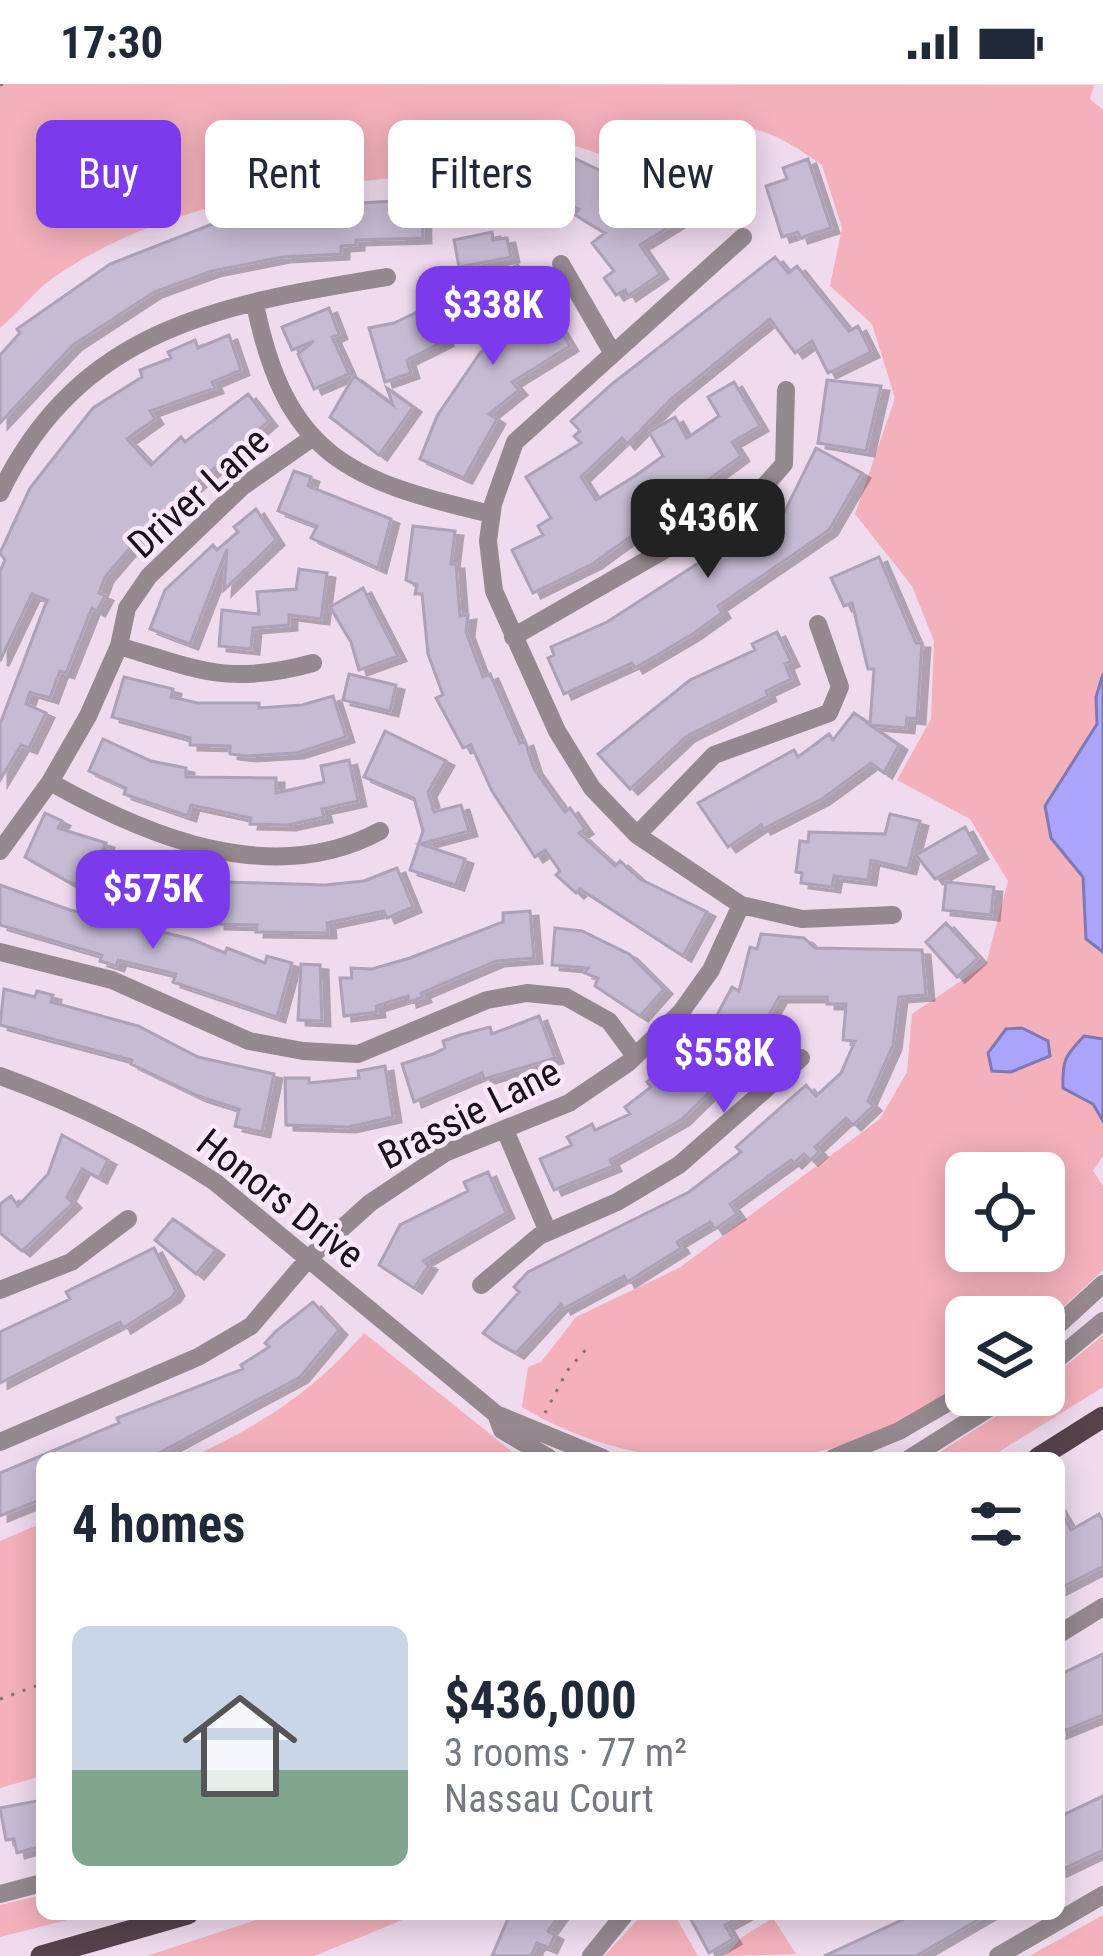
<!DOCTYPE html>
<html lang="en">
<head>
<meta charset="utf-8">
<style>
	body { margin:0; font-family:"Roboto Condensed",sans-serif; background:#f2f2f3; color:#1f2937; height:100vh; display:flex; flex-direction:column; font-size:45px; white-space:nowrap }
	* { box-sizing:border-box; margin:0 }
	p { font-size:39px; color:#747a83 }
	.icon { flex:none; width:66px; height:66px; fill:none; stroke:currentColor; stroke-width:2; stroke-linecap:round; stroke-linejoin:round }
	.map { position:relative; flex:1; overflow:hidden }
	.panel { position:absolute; left:36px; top:1368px; width:1029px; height:468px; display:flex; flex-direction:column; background:#fff; border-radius:18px; box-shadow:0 6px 30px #0003 }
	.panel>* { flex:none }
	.top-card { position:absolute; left:36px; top:36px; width:1032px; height:108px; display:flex; gap:24px }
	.fabs { position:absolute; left:945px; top:1068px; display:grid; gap:24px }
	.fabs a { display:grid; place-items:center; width:120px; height:120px; border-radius:18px; background:#fff; box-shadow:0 6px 30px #0003; font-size:60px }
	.price { position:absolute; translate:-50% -102px; padding:0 27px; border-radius:24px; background:#7c3aed; color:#fff; font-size:39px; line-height:78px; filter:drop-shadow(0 3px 6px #0008) }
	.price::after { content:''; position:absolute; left:50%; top:72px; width:36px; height:27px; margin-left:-18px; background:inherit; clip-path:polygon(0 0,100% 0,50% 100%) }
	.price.active { background:#222; color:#fff }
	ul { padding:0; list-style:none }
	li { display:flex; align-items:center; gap:36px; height:300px; padding:0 36px }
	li+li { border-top:3px solid #e0e1e3 }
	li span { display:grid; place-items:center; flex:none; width:336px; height:240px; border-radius:18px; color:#555 }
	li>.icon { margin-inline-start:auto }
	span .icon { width:144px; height:144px; fill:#fffc; stroke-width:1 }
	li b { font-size:51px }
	h2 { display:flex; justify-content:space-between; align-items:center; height:144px; padding:0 36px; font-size:51px }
	.chip { padding:0 42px; border-radius:18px; background:#fff; box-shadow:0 6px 30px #0003; font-size:42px; line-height:108px }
	.chip.active { background:#7c3aed; color:#fff }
	.status { display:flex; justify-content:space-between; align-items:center; height:84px; padding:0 60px; background:#fff; direction:ltr }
	.status svg { height:33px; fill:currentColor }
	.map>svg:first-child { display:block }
</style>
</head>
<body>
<div class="status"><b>17:30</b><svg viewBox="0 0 49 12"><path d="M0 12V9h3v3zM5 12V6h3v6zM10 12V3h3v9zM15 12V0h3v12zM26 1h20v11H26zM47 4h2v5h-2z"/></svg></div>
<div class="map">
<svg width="1103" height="1872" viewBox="0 0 1103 1872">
	<defs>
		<filter id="shadow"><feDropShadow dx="8" dy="5" stdDeviation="0" flood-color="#0004"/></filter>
	</defs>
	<rect width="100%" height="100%" fill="#efdaee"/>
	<path fill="#f4b1bb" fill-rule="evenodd" d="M0,0l1094,1 -4,14 13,11v1046l-10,15 10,15v84l-59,55v-8h-78v63c-33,22 -68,45 -105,59 -106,39 -243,27 -339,-32l6,-40 13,-5 35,-45 103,-49 201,-149 27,-47 5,-58 74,-50 22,-83 -38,-62 -73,-39 34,-61 3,-78 -22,-55 -57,-72 40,-116 -23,-74 -42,-38 12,-58 -20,-63c-83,-60 -112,-44 -199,0 -36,-17 -65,-31 -104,-12 -14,7 -27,17 -42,18 -144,12 -301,21 -424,107 -21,15 -33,34 -53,50zM966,1089h78v78h-78z
		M364,1249l156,125h-331c71,-32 124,-66 175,-125z
		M1103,1251v52l-114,71h-58l98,-63h15v-11z
		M42,1439v253l-42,12v-247z
		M42,1811v19h49l-91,23v-32z
		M274,1830h143l-103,42h-167z
		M643,1830h31l24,42h-94z
		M1103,1831v41h-73l3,-2z
		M773,1834l23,36 -71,2 17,-19z"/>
	<path fill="#aaa5fa" stroke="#7e79b6" stroke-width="3" d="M1103,590v278l-17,-13 -3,-62 -32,-39 -6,-32 52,-82 -1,-27z
		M1006,945l16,-1 26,13 2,15 -39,16 -19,-1 -4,-18z
		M1084,952l19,3v82l-10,-17 -30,-16c-1,-28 2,-32 21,-52z"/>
	<path fill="#c6bbd3" stroke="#aca1b8" stroke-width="3" filter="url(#shadow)" d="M726,51h17l-1,49 -51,9 -9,-47z
		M561,68l68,32 35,-22 31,49 -55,34 20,29 -32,22 -3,-6 -9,5 -12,-17 10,-7 -22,-28 13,-10 -30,-18 4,-6 -33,-12z
		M808,75l23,69 -31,10 -2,-6 -16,5 -16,-51 21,-7 -4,-11z
		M529,76l11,47 -20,5 -4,-14 -8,2 -7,-33z
		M422,107l1,47 -67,2v5l-15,1v8l-59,3 -70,14 -58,21 -81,53 -73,78v-68l20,-22 -3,-4 93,-65 105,-41 72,-11v-5l75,3v-7l31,-2v-9z
		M492,148l1,8 14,-2 4,19 -52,10 -5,-27z
		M775,173l13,16 9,-7 52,65 9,-5 13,26 -43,21 -16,-32 -17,12 -25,-34 -99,80 -44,45 -5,-6 -41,39 15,23 39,-24 28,-20 -14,-24 26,-15 12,21 32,-22 -11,-19 26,-15 26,44 -28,16 9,14 -147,107 -61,30 -21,-43 31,-15 -5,-9 13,-8 -25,-41 55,-34 -7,-7 6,-5 -9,-10 41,-37z
		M518,181l14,31 6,-3 32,53 -58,36 7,8 -30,24 8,5 -33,59 -44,-19 17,-43 43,-63 20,-16 -14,-27 -11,5 -12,-25z
		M428,223l17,34 -38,19 4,13 -26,9 -16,-54 25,-5z
		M329,224l10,26 -7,3 17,37 -35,15 -16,-35 16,-13 -22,9 -10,-23z
		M229,251l12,35 -29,12 3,6 -65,23 5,8 -28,20 24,26 30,-28 4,5 63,-48 21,27 -115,99 -49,57 -6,16 6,3 -8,15 -5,-3 -26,65 -6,-2 -10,27 -20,-6 -4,12 20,9 -17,35 -8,-3 -21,35v-56l47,-124 -15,-6 -32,67v-90l5,-11 -5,-7 30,-65 63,-80 49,-31 -2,-7 31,-12 -3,-6 27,-12 3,8z
		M354,292l39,29 -6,-17 26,19 -34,48 -49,-38z
		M827,296l54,6 -15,65 -48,-8z
		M816,364l46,25 -33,57 -111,76 4,7 -31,22 -56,33 -3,-5 -68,31 -16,-36 6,-3 -3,-8 56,-25 93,-60 -3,-4 56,-35 3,5 23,-23 6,6z
		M294,387l17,6 -3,9 83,33 -13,49 -67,-30 6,-12 -39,-15z
		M256,425l20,31 -52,50 3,-41 -37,95 -40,-15 15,-39 48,-45 4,5 21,-18 -4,-5z
		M413,442l42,5 -4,33h5l4,52 8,-1 -2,17 17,45 7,-3 30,69 5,-2 9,28 31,43 5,-4 15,21 -6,4 36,33 5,-5 20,18 67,33 -24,44 -103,-67 -4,4 -20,-18 4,-4 -15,-21 -10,7 -43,-66 -21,-46 -8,3 -27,-50 7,-3 -15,-41 -6,-60h-7l2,-9 -11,-5z
		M879,473l37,86h6l-5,76 -10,-1 -1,10 -36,-3 29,20 -15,28 -13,-10 -49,36 -59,30 -2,-4 -33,22 -30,-44 96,-53 4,7 31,-23 4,6 21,-27 16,11 4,-55h-6l-16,-66 -8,3 -13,-28z
		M299,485l28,4 -6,46 -32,-4v10l-36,3 -2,21 -32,-3 3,-36 37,4 -2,-22 39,-3z
		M363,504l35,68 -39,14 -8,-28 -21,-35z
		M777,548l14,29 -6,3 6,15 -25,12 2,5 -81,40 -57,53 -32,-35 92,-74 65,-30 -3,-6z
		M349,590l47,11 -6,26 -47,-11z
		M124,593l49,12 -2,8 27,6h61v5l43,-3 31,-9 13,41 -50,16 -48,3 -18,-2v-8l-40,-1v-7l-78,-21z
		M385,647l61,30 -18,31 6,20 27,-7 8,26 -49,13 45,15 -9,26 -46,-15 13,-39 -9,-33 -50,-21z
		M103,655l48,22 35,7v9l90,1v15l48,-11 -3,-16 28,-6 9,41 -36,8 2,8 -36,8 -38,-1 1,-6 -60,-13 -3,11 -64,-22 2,-6 -37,-17z
		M45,729l17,8 -4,7 48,15 -3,6 94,23 -2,9 130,4 39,-4 33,-13 16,39 -26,11 -3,-7 -57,12 1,10 -72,-1 1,-7 -40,-1v-6l-43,-5 -82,-31 -2,7 -21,-7 -44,-25z
		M890,730l30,7 -12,48 -37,-9 -3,20 -34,-4 -2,11 -31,-4 1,-10 -6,-1 4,-31 8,1 1,-10 76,2z
		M965,743l15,27 -45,25 -19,-24z
		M946,798l48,5 -3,28 -48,-5z
		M0,801l70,25 121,29 34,14 2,-5 38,15 2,-7 25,7 -15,54 -104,-35 3,-8 -58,-14 -2,6 -16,-5 2,-6 -102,-30z
		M530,827l4,47 -38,3 -75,32 2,4 -14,5 -1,-6 -32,10 1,6 -33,4 -4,-38h12l-1,-10 21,1 38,-11 93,-36v-9z
		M946,839l32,35 -21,19 -31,-35z
		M555,844l27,3 47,23 35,35 -24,27 -45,-30 3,-8 -13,-5 3,-5 -36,-3z
		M761,850l43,4 11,10 107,2 4,45 -27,2 -6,48 -25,56 5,5 -20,19 -7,-7 -31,29 4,5 -9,8 -6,-6 -10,9 -3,-3 -61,44 7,10 -22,15 -5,-7 -33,20 4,6 -54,34 -3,-6 -61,33 -2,-5 -45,49 -22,-12 -11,-8 36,-41 -5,-5 14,-15 161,-80 52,-40 -5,-5 70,-62 10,11 25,-23 14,-32 -12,-1 3,-36h-19v-7h-48l-15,27 6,3 -8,14 -81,79 -71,40 3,6 -59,24 -14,-31 32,-14 -5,-8 25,-13 3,6 35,-16 -5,-7 26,-20 -4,-5 21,-19 3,4 27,-22 5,6 26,-29 -12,-7 15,-28 7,4 11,-44 7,2z
		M301,880l19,1 2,56 -24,-1z
		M4,905l31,8 2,-6 16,4 -2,7 87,24 60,31 76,17 -12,58 -27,-6 4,-17 -41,-13 -67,-32 1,-4 -132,-35z
		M539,932l16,42 -71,21 -2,-6 -68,29 -12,-38 31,-10 12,-6 -2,-7 17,-6 30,-8 2,7z
		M385,982l8,51 -45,10 -62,-2 -1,-47h24v5l50,-5 -1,-7z
		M62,1051l46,25 -9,18 -17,-9 -15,28 6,6 -51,48 -22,-18v-29l11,-8 7,10 30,-32z
		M488,1088l18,41 -83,48 6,4 -15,23 -35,-23 21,-40 68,-34 -4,-9z
		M173,1135l43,31 -20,24 -41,-34z
		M154,1164l22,43 -4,6 -49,31 -3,-6 -120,61v-51l70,-33 -4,-7z
		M313,1218l26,28 -39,47 -141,76 2,5h-119v41l-42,17v-43l119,-50 -2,-5 126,-49 -2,-4 28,-18 -4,-4 11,-12z
		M1059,1425l12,21 28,-16 4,7v45l-44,23z
		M1103,1570v61l-44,18v-58z
		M1103,1712v54l-44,21v-54z
		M42,1716v46l-25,7 -3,-14 -8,1 -6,-32z
		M510,1830h50l-12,17 7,4 -6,13 -12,-5 -6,13h-39z
		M688,1830h57l-20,11 8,14 -24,14z
		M915,1830h73l-72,42h-92z"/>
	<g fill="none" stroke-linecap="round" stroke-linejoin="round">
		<path stroke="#80727f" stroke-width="3" stroke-dasharray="3 9" stroke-linecap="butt" d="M0,1l3,-1
			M545,1329l22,-42 23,-26
			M0,1615l42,-15"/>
		<path stroke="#95898f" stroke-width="18" d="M743,153l-228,205 -22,62 -5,37 6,50 63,140 35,57 45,47 104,70 61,14 91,-4
			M561,180l51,88
			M255,220c31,153 95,177 236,210
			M0,409c80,-166 222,-189 387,-216
			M513,553l240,-138 31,-35 2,-74
			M119,562c80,24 110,40 194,17
			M50,698c98,55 223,107 330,49
			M637,751l77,-80 115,-42 11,-26 -22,-63
			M0,767l50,-69 38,-66 31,-70 8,-38 22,-32 93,-89 70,-49
			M0,868l112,28 137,61 54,10 55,3 129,-54 40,-7 39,4 43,24 26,35
			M0,992c77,28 146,61 215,106l281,232 107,44
			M505,1046l43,102
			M481,1201l58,-49 78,-34 62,-37 122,-107
			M0,1206l71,-28 57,-43
			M1044,1254l59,-54
			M1044,1286l59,-49
			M496,1330l6,16 47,28
			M0,1358l198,-85 53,-31 57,-67 62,-56 75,-50 124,-50 59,-40 53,-51 30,-42 30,-65
			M833,1374l66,-27 67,-39
			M910,1374l100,-63
			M1059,1550l44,-27
			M0,1810l42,-11
			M591,1872l34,-42
			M998,1872l105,-61"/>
		<path stroke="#56424b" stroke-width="21" d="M1038,1374l65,-41
			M41,1872l147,-42"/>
	</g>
	<g text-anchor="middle" stroke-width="9" stroke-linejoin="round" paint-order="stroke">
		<g font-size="39" fill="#181118" stroke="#fde7fc">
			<text transform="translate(198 408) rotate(-42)" y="14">Driver Lane</text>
			<text transform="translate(469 1029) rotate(-27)" y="14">Brassie Lane</text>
			<text transform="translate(281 1114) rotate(38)" y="14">Honors Drive</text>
		</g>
	</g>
</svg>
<div class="fabs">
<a><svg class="icon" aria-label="locate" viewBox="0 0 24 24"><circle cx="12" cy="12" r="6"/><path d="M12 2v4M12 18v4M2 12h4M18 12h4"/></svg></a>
<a><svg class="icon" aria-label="layers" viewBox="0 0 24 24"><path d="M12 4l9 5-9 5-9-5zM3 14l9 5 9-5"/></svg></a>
</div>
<b class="price" style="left:493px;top:284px">$338K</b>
<b class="price active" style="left:708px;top:497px">$436K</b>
<b class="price" style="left:153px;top:868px">$575K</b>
<b class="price" style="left:724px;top:1032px">$558K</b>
<div class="top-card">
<a class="chip active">Buy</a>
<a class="chip">Rent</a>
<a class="chip">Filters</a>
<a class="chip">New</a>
</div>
<section class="panel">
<h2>4 homes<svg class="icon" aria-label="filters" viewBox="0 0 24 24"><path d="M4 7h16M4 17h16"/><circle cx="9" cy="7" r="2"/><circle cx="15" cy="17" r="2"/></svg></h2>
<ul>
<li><span style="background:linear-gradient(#c9d6e8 60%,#7fa58c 0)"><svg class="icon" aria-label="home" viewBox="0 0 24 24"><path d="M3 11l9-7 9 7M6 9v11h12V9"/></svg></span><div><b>$436,000</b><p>3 rooms · 77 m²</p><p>Nassau Court</p></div></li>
</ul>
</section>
</div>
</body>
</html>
